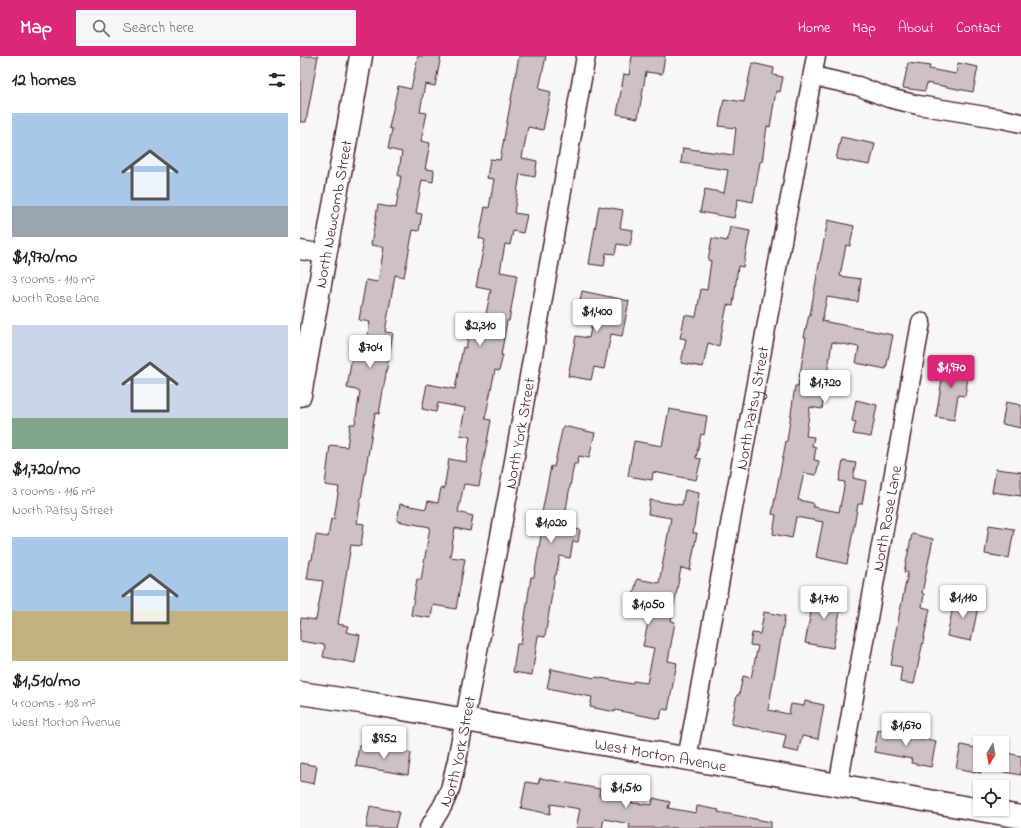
<!DOCTYPE html>
<html lang="en">
<head>
<meta charset="utf-8">
<style>
	body { margin:0; font-family:"Indie Flower",sans-serif; background:#f6f6f6; color:#222; height:100vh; display:flex; flex-direction:column; font-size:15px; white-space:nowrap }
	* { box-sizing:border-box; margin:0 }
	p { font-size:13px; color:#767676 }
	.icon { flex:none; width:22px; height:22px; fill:none; stroke:currentColor; stroke-width:2; stroke-linecap:round; stroke-linejoin:round }
	.map { position:relative; flex:1; overflow:hidden }
	.sheet { display:flex; flex-direction:column; background:#fff; width:300px }
	.sheet>* { flex:none }
	.needle { width:26px; rotate:190deg }
	.fabs { position:absolute; left:673px; top:680px; display:grid; gap:8px }
	.fabs a { display:grid; place-items:center; width:36px; height:36px; border-radius:0px; background:#fff; box-shadow:0 1px 3px #0004; font-size:20px }
	.price { position:absolute; translate:-50% -34px; padding:0 9px; border-radius:4px; background:#fff; color:#222; font-size:13px; line-height:26px; filter:drop-shadow(0 1px 2px #0008) }
	.price::after { content:''; position:absolute; left:50%; top:24px; width:12px; height:9px; margin-left:-6px; background:inherit; clip-path:polygon(0 0,100% 0,50% 100%) }
	.price.selected { background:#db2777; color:#fff }
	ul { padding:0; list-style:none }
	li { display:grid; align-content:center; gap:8px; height:212px; padding:0 12px }
	li span { display:grid; place-items:center; height:124px; border-radius:0px; color:#555 }
	li>.icon { margin-inline-start:auto }
	span .icon { width:72px; height:72px; fill:#fffc; stroke-width:1 }
	li b { font-size:17px }
	h2 { display:flex; justify-content:space-between; align-items:center; height:48px; padding:0 12px; font-size:17px }
	header { display:flex; align-items:center; gap:24px; box-sizing:border-box; height:56px; padding:0 20px; background:#db2777; color:#fff }
	header strong { font-size:19px }
	nav { display:flex; gap:22px; margin-inline-start:auto; font-size:14px }
	.search { width:280px; height:36px; background:#f6f6f6; display:flex; align-items:center; gap:10px; box-sizing:border-box; padding:0 14px; border-radius:0px; color:#767676; font-size:15px }
	main { display:flex; flex:1; min-height:0 }
	.map>svg:first-child { display:block }
</style>
</head>
<body>
<header>
<strong>Map</strong>
<div class="search"><svg class="icon" aria-label="search" viewBox="0 0 24 24"><circle cx="10" cy="10" r="6"/><path d="M15 15l6 6"/></svg>Search here</div>
<nav><a>Home</a><a>Map</a><a>About</a><a>Contact</a></nav>
</header>
<main>
<section class="sheet">
<h2>12 homes<svg class="icon" aria-label="filters" viewBox="0 0 24 24"><path d="M4 7h16M4 17h16"/><circle cx="9" cy="7" r="2"/><circle cx="15" cy="17" r="2"/></svg></h2>
<ul>
<li><span style="background:linear-gradient(#a9c7e8 75%,#9aa5b1 0)"><svg class="icon" aria-label="home" viewBox="0 0 24 24"><path d="M3 11l9-7 9 7M6 9v11h12V9"/></svg></span><div><b>$1,970/mo</b><p>3 rooms · 110 m²</p><p>North Rose Lane</p></div></li>
<li><span style="background:linear-gradient(#c9d6e8 75%,#7fa58c 0)"><svg class="icon" aria-label="home" viewBox="0 0 24 24"><path d="M3 11l9-7 9 7M6 9v11h12V9"/></svg></span><div><b>$1,720/mo</b><p>3 rooms · 116 m²</p><p>North Patsy Street</p></div></li>
<li><span style="background:linear-gradient(#a9c7e8 60%,#c2b280 0)"><svg class="icon" aria-label="home" viewBox="0 0 24 24"><path d="M3 11l9-7 9 7M6 9v11h12V9"/></svg></span><div><b>$1,510/mo</b><p>4 rooms · 108 m²</p><p>West Morton Avenue</p></div></li>
</ul>
</section>
<div class="map">
<svg width="721" height="772" viewBox="0 0 721 772">
	<rect width="100%" height="100%" fill="#f8f6f7"/>
	<filter id="ink" filterUnits="userSpaceOnUse"><feTurbulence type="fractalNoise" baseFrequency=".025" numOctaves="2"/><feDisplacementMap in="SourceGraphic" scale="8" xChannelSelector="R" yChannelSelector="G"/><feConvolveMatrix kernelMatrix="1 2 1 2 8 2 1 2 1" color-interpolation-filters="sRGB"/></filter>
	<g filter="url(#ink)">
		<path fill="#cdc1c4" stroke="#4a1f2b" d="M0,0h18l-12,66h-6z
			M118,0h23l-6,30 -10,-2 -5,28 7,1 -6,28 9,2 -5,26 9,1 -1,12 -11,-2 -6,33 6,1 -3,17 -6,-1 -9,47 -9,-2 -10,57 8,1 -14,81 -4,-1 -18,110 7,1 -3,22 -10,-1 -13,79 10,2 -2,6 14,3 -5,28 -32,-6 2,-12 -25,-4v-16l1,-7 15,2 7,-39 -16,-2 3,-19h2l4,-25 12,2 3,-18h3l5,-32 -14,-2 5,-40 17,2 3,-23h5l5,-33 -13,-3 6,-38 12,2 5,-30 -11,-2 7,-40 12,2 6,-35 -13,-2 7,-40 18,3 5,-32h-3l4,-24 -14,-3 4,-20 -3,-1 9,-42 13,3z
			M219,0h27l-7,33 12,3 -8,38 -15,-3 -6,31 15,3 -2,16 -15,-3 -6,39 13,2 -4,18 -10,-2 -3,14 -5,-1 -5,28 17,3 -8,46h-2l-6,34h2l-4,16 -4,-1 -10,49 6,1 -12,66 -15,-2 -6,28 15,4 -3,15 -15,-3 -5,29 15,2 -9,50 -23,-4 -2,13 -20,-3 6,-36 4,1 9,-53 -33,-6 3,-17 26,5 2,-8 10,2 3,-15 3,1 5,-30 17,3 4,-25 -10,-2 5,-27 -27,-5 -2,9 -14,-3 5,-25 28,5 8,-42 3,1 5,-27 13,2 7,-33 -15,-3 9,-47 -6,-2 6,-31 4,1 5,-29 -7,-1 3,-19 10,1z
			M332,0h33l-3,18 -16,-2 -8,46 -21,-4 7,-40 5,1z
			M452,7l22,5 -1,7 10,2 -3,15 -4,-1 -6,36 -3,-1 -5,36h-2l-7,40 -15,-3 -4,19 -34,-6 5,-23 19,4 4,-23 -47,-7 2,-15 50,7 3,-27 -17,-2 5,-27 20,3z
			M608,7l22,3 -1,3 27,5 2,-11 20,4 -5,25 -46,-9 -2,8 -22,-3z
			M541,81l34,7 -5,21 -34,-6z
			M299,150l24,4 -3,18 13,2 -3,16 -13,-2 -2,10 -9,-1 -2,13 -15,-2z
			M528,164l26,6 -4,20 -4,-1 -6,31 21,3 -3,23 -31,-5 -5,24 71,14 -7,34 -30,-6 3,-16 -27,-5 -10,67 -12,-2 -4,29 8,1 -2,9 4,1 -2,13 5,1 -3,14 -12,-2 -6,27 15,3v4l26,5 6,-30 -6,-1 4,-20 13,2 -3,15 13,3 -4,23h-4l-11,60 -31,-7 7,-35 -27,-5 -4,21 -19,-4 3,-19 -4,-1 14,-73h1l8,-55h3l8,-49h-2l5,-22h1l8,-45z
			M430,171l20,4 -7,36 -5,-1 -5,40 -6,-1 -8,41 -11,-3 -5,24 -22,-4 5,-24 -6,-1 5,-23 11,2 5,-28 6,1 4,-29 -3,-1 4,-22 15,3z
			M282,235l47,10 -7,35 -11,-2 -7,35 -10,-2 -3,13 -23,-4 8,-40 13,2 5,-25 -16,-3z
			M645,304l19,3 -2,13 6,1 -3,19 -7,-1 -4,25 -18,-3z
			M556,344l21,5 -6,32 -18,-3 3,-12 -4,-1z
			M706,346l15,3v23l-19,-4z
			M369,353l38,7 -3,19 -3,-1 -5,24 5,1 -5,21 -43,-8 -1,8 -24,-4 6,-35 28,5z
			M263,370l32,7 -6,25 -10,-2 -2,8h-3l-11,62 17,4 -2,12 -5,-1 -3,17 -10,-2 -4,19h-1l-10,62 -7,-1 -6,39 -19,-3 4,-28h4l10,-67h3l10,-59h-3l10,-52 3,1z
			M696,413l25,3v24l-29,-4z
			M385,434l14,3 -6,40h4l-7,37 -9,-2 -10,53 4,1 -7,39 9,2 -9,47 -6,-1 -2,10 -45,-9v2l-25,-5 2,-10 -45,-9 4,-19 44,9 1,-1 36,7 1,-3 14,2 7,-35 -11,-2 10,-46 -20,-4 4,-17 22,4 12,-65 -23,-4 2,-14 32,5z
			M689,469l25,4 -5,29 -24,-4z
			M612,478l21,5 -11,54 2,1 -2,13 8,2 -16,75 -14,-2 2,-15 -11,-2 5,-29h-1l13,-64h-4z
			M515,535l28,5 -10,52 -28,-5z
			M655,541l24,5 -8,39 -24,-5z
			M464,556l21,4 -17,94 21,4 2,-10 13,2 1,-5 19,4 -6,34 -16,-3 -4,16 -15,-3 3,-14 -55,-11 6,-29h2l4,-19 8,2 7,-32 -8,-1 2,-12 8,1z
			M578,674l58,11 -5,26 -20,-4 1,-4 -38,-7z
			M59,689l52,8 -3,22 -52,-9z
			M661,689l19,4v16h22v-13l19,4v19l-39,-7 -1,5 -25,-5z
			M0,707l17,3 -3,18 -14,-3z
			M240,722l60,11 -1,7 35,7 18,2 1,-7 17,4 -2,6 28,5 1,-7 22,4 -1,2 53,10v6h-142l1,-4 -26,-5 -2,9h-26l4,-19 -29,-5 -1,10 -29,-6 5,-26 12,2z
			M70,750l29,6 -4,16h-29z"/>
		<g fill="none" stroke-linecap="round" stroke-linejoin="round">
			<defs>
				<g id="minor">
					<path d="M513,20l45,10 31,12 29,7 85,14 18,4"/>
					<path d="M0,194l25,4"/>
					<path id="s1" d="M387,703l129,-703"/>
					<path id="s2" d="M538,730l83,-464"/>
					<path id="s3" d="M129,772l14,-23 7,-16 7,-29 52,-271 77,-433"/>
				</g>
				<g id="major">
					<path id="s4" d="M0,339l61,-339"/>
					<path id="s5" d="M0,637l74,11 647,113"/>
				</g>
			</defs>
			<use href="#minor" stroke="#4a1f2b" stroke-width="21"/>
			<use href="#major" stroke="#4a1f2b" stroke-width="25"/>
			<use href="#minor" stroke="#fff" stroke-width="18"/>
			<use href="#major" stroke="#fff" stroke-width="22"/>
		</g>
	</g>
	<g text-anchor="middle" stroke-width="3" stroke-linejoin="round" paint-order="stroke">
		<g font-size="16" fill="#4a1f2b" stroke="#fff">
			<text dy="6" stroke="none"><textPath href="#s4" startOffset="184">North Newcomb Street</textPath></text>
			<text dy="6" stroke="none"><textPath href="#s1" startOffset="357">North Patsy Street</textPath></text>
			<text dy="6" stroke="none"><textPath href="#s3" startOffset="407">North York Street</textPath></text>
			<text dy="6" stroke="none"><textPath href="#s2" startOffset="272">North Rose Lane</textPath></text>
			<text dy="6" stroke="none"><textPath href="#s3" startOffset="83">North York Street</textPath></text>
			<text dy="6" stroke="none"><textPath href="#s5" startOffset="366">West Morton Avenue</textPath></text>
		</g>
	</g>
</svg>
<div class="fabs">
<a><svg class="needle" viewBox="-14 -14 28 28"><path d="M0-13l5 13h-10z" fill="#e53935"/><path d="M0 13l5-13h-10z" fill="#767676"/></svg></a>
<a><svg class="icon" aria-label="locate" viewBox="0 0 24 24"><circle cx="12" cy="12" r="6"/><path d="M12 2v4M12 18v4M2 12h4M18 12h4"/></svg></a>
</div>
<b class="price" style="left:297px;top:277px">$1,400</b>
<b class="price" style="left:180px;top:291px">$2,310</b>
<b class="price" style="left:70px;top:313px">$704</b>
<b class="price selected" style="left:651px;top:333px">$1,970</b>
<b class="price" style="left:525px;top:348px">$1,720</b>
<b class="price" style="left:251px;top:488px">$1,020</b>
<b class="price" style="left:663px;top:563px">$1,110</b>
<b class="price" style="left:524px;top:564px">$1,710</b>
<b class="price" style="left:348px;top:570px">$1,050</b>
<b class="price" style="left:606px;top:691px">$1,670</b>
<b class="price" style="left:84px;top:704px">$952</b>
<b class="price" style="left:326px;top:753px">$1,510</b>
</div>
</main>
</body>
</html>
